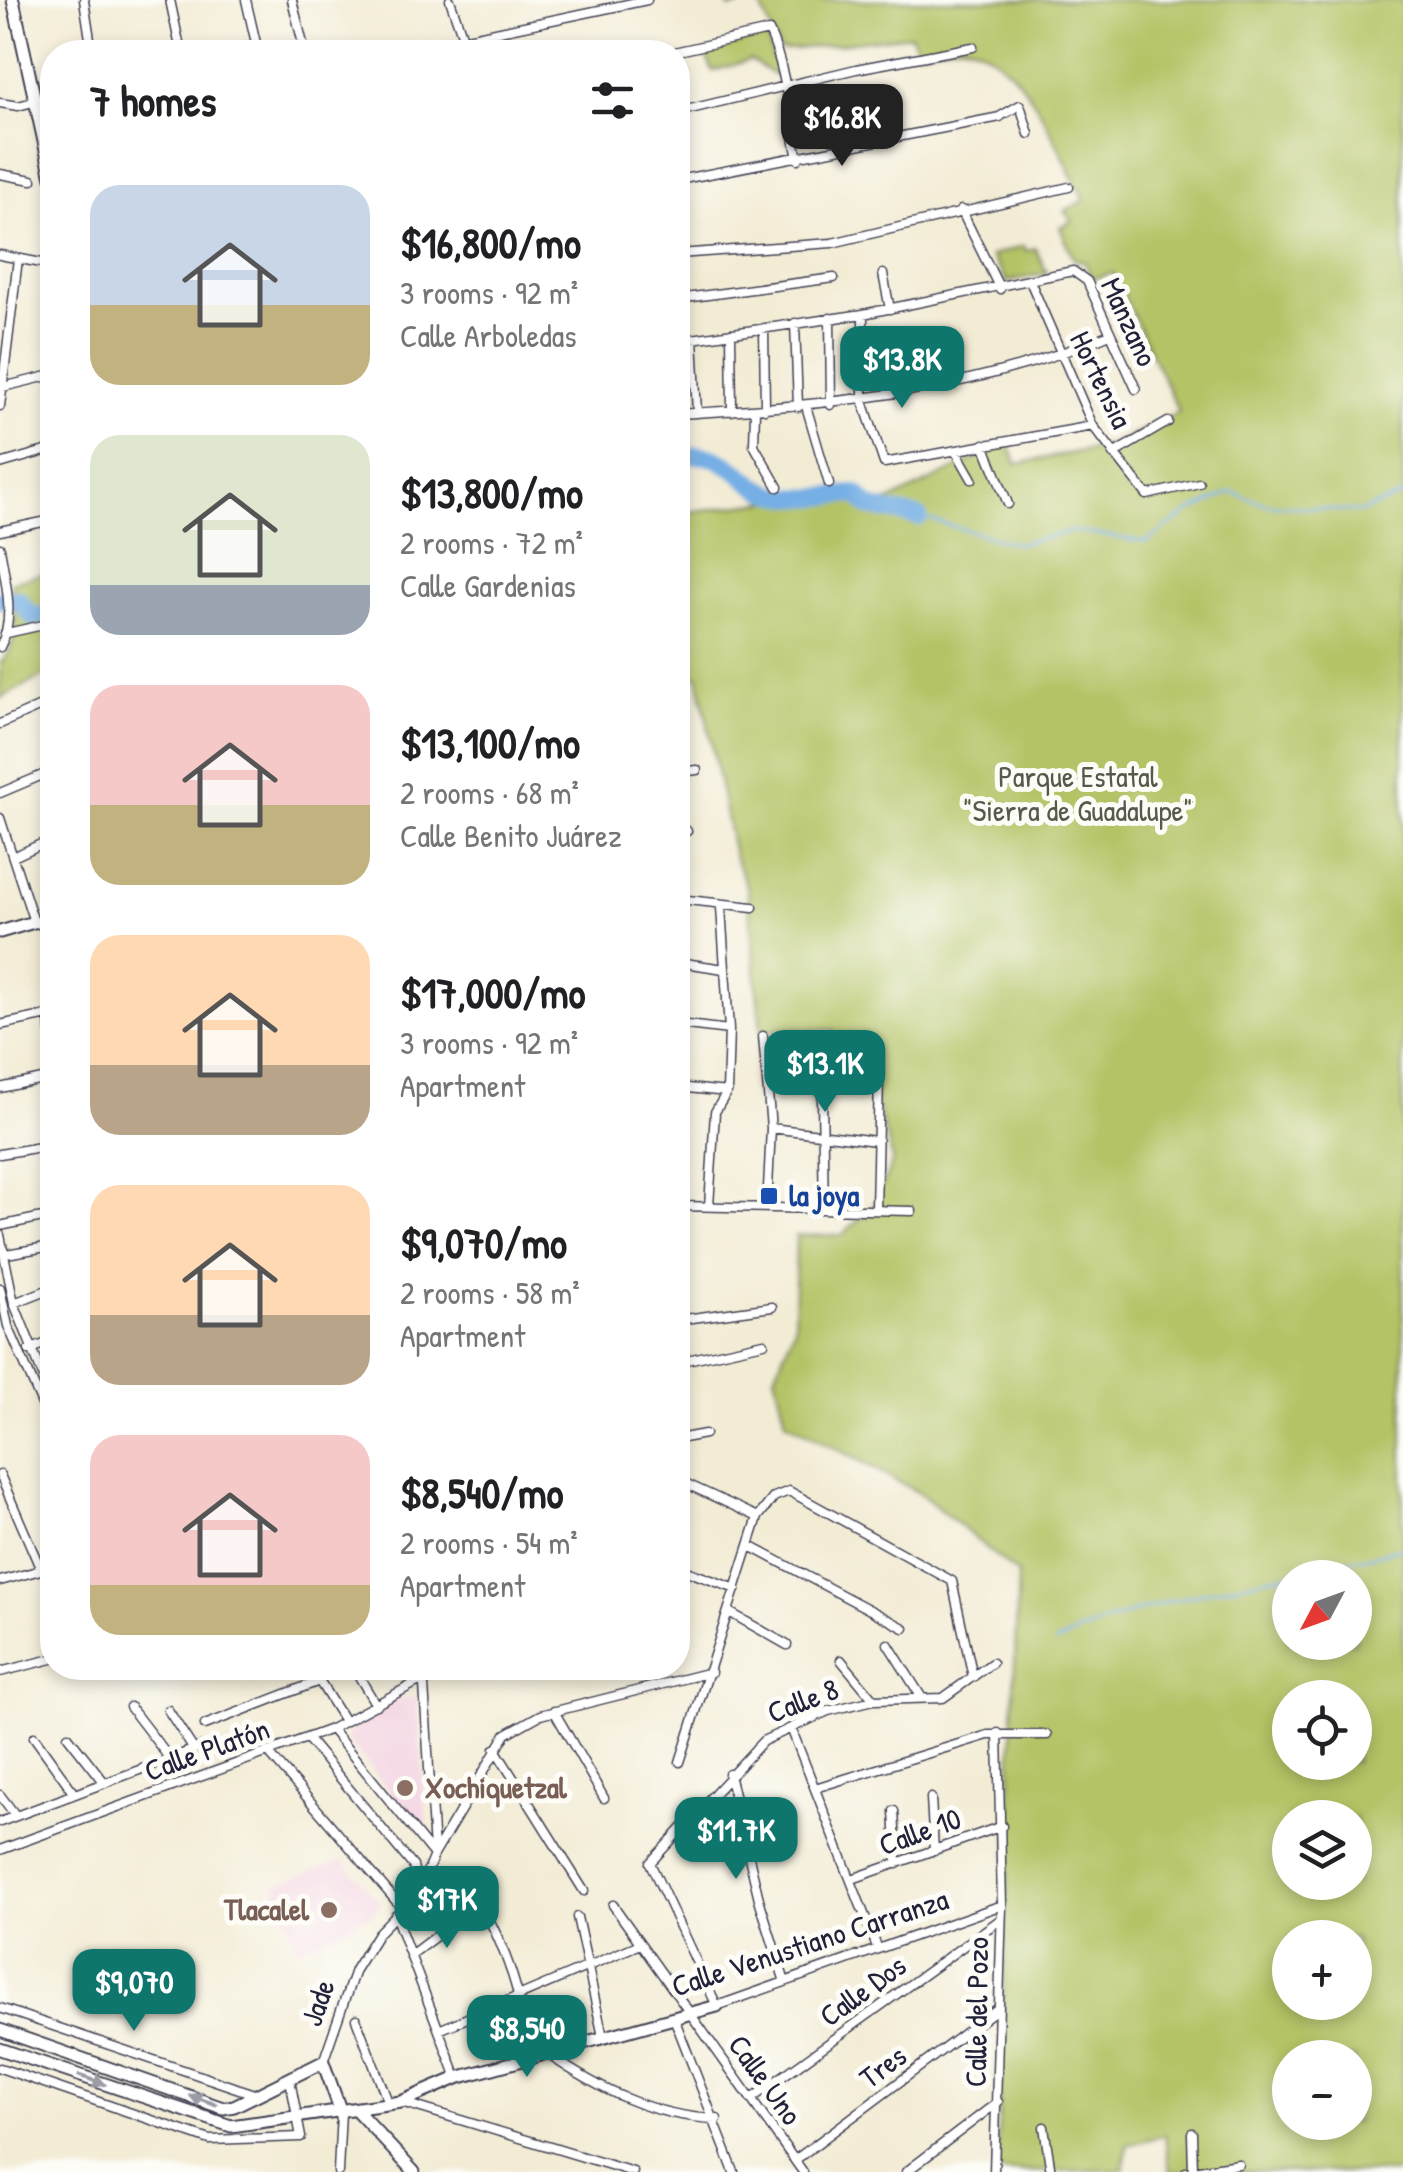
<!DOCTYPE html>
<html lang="en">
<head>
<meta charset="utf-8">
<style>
	body { margin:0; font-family:"Patrick Hand",sans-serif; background:#f6f6f6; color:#202124; height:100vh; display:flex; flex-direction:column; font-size:38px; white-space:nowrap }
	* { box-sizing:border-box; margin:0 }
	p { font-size:32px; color:#757577 }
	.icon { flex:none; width:55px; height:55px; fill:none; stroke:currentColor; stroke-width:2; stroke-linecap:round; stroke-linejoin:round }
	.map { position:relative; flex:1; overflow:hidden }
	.side { position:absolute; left:40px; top:40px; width:650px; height:1640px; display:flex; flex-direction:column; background:#fff; border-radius:40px; box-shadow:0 5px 15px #0003 }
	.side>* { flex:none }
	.needle { width:65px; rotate:229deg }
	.fabs { position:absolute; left:1272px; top:1560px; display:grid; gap:20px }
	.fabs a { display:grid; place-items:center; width:100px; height:100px; border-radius:50%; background:#fff; box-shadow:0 5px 15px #0003; font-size:50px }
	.price { position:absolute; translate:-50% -85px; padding:0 22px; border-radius:20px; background:#0f766e; color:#fff; font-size:32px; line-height:65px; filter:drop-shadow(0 2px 5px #0008) }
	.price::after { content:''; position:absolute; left:50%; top:60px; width:30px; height:22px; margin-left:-15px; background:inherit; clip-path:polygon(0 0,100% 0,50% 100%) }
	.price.current { background:#222; color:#fff }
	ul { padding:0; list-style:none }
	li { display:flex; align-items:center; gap:30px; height:250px; padding:0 50px }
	li span { display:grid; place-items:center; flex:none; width:280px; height:200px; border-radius:30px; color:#555 }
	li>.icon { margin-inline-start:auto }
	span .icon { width:120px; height:120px; fill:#fffc; stroke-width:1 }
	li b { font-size:42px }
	h2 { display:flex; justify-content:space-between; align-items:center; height:120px; padding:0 50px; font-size:42px }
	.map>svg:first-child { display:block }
</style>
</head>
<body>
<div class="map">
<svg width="1403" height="2172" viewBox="0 0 1403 2172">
	<rect width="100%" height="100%" fill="#fdfcf7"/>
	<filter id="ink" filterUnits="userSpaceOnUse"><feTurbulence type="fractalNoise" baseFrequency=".01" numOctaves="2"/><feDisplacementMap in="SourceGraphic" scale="20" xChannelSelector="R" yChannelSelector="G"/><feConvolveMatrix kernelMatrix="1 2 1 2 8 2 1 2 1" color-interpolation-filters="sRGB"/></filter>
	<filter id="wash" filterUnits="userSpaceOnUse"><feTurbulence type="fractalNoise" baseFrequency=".0048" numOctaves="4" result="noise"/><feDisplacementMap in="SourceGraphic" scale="40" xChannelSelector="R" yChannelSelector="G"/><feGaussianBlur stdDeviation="2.25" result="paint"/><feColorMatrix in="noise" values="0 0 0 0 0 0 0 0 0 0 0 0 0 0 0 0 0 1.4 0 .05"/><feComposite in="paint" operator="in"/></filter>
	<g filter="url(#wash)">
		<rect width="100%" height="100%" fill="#f3ecd5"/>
		<path fill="#f3cfe0" d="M417,1696l11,143 -83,-102 42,-34z
			M343,1860l38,44 -12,12 -72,33 -23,-64z"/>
		<path fill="#b4c365" stroke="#6b7250" stroke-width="2.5" fill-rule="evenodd" d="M726,0h677v2172h-233l-5,-37 -38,10 -3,25 -127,2 21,-598 -97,-80 -135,-73 -11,-46 19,-47 2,-92 46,-1 31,-28 20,-47 -26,-88h-5l-3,-26 -25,-2 -1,-14 -72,1 -14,-144 -13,-31 -36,-180 -20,2v-165l96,-12 114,1 120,-59 9,21 95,-19 67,-33 -66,-139 -22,6 -5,-16 -13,-5 -13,-31 12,-6 -7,-10 19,-11c-26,-51 -54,-133 -111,-154 -15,-6 -38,2 -54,5l-8,-16 -131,16 -21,-50 -29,7zM1290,1578h65v64h-65zM1290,1698h65v64h-65zM1290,1818h65v64h-65zM1290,1938h65v64h-65zM1290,2058h65v64h-65z
			M766,35l13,43 -29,-18 -37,11 -8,-18z
			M1024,246l2,5 9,-3 12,25 -40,9 -16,-26z
			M52,571v101l-52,26v-34c22,-22 14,-53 12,-82z"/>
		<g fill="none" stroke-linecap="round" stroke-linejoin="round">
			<path stroke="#75afe5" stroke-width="2.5" d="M919,517l98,27 57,-13 72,11 43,-30 43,-20 33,12 96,8 42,-17
				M1055,1643c109,-52 231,-65 348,-95"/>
			<path stroke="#75afe5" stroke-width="18" d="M678,458c53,-14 61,29 100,37 27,6 54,0 79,-1l12,13 50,10
				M0,600l18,-1 15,18 19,-4"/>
		</g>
	</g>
	<g filter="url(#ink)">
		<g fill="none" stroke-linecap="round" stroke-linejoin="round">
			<defs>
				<path id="street" d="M84,0l8,52
					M170,0l11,52
					M246,0l12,52
					M292,0l13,52
					M450,0l18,52
					M400,52l247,-52
					M674,52l95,-21c18,40 20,84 29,128
					M0,103l18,3 34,-9
					M678,112l178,-43 117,-22
					M999,117l21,-12 9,29
					M0,174l32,6
					M678,180l322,-63
					M961,210l39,79
					M678,254l154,-11 237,-56
					M0,255l52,10
					M883,274l7,35
					M1030,281l63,145 54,69 52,-12
					M678,299l156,-21
					M863,314v87l21,62 209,-37
					M830,318l1,87
					M795,323l3,84
					M764,328l1,81
					M731,333l1,78
					M693,339l4,74
					M678,341l185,-27 210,-43 14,10 49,108
					M3,387l49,-12
					M0,406l18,-147
					M806,406l23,78
					M755,410l-1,35 24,42
					M678,414c146,-9 297,-21 432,-80
					M984,444l24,60
					M956,451l16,28
					M1113,454l55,-32
					M0,464l52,-15
					M0,531l52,-11
					M0,548c5,32 16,69 0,99
					M7,633l45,-10
					M0,724l52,-23
					M678,772l19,-2
					M0,793l52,-22
					M0,818l34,104 18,7
					M678,832l9,-1
					M13,857l39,-18
					M678,899l75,8
					M678,962l46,7
					M678,1024l51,6
					M0,1025l48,-10 4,23
					M763,1036l8,92 -4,80
					M678,1087l49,5
					M0,1088l52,-11
					M771,1128l105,13
					M0,1154l52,-9
					M678,1206l234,5
					M709,1206l6,-94 12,-20 2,-62 -8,-123
					M824,1209l-2,-108 5,-39
					M876,1210l3,-133
					M0,1226l52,-11
					M0,1235l14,68 38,95
					M6,1254l46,-8
					M0,1288l8,38 44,101
					M14,1303l38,-15
					M678,1320l94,-13
					M29,1350l23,-9
					M678,1362l86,-19
					M678,1439l27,-5
					M0,1475l41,95
					M678,1480l80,37
					M750,1546l154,82
					M678,1568l58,21
					M0,1581l52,-14
					M729,1612l58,33
					M888,1644l34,54
					M841,1660l33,40
					M992,1663l-49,35 -69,2 -46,11 -65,30 -113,122 67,143 285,-101
					M311,1668l33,53
					M354,1668l22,37
					M423,1668l11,183
					M0,1672l52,-13
					M130,1707l40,52
					M168,1710l26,40
					M554,1711l50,87
					M205,1725l114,-44
					M791,1728l86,219
					M331,1729l103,126
					M68,1736l37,47
					M34,1737l41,57
					M307,1738l106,128 6,25
					M495,1749l89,142
					M268,1752l134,156
					M680,1762l78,-245 16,-20 15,-6 163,90 21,96
					M729,1774l30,125 25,80
					M815,1788l173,-53h59
					M0,1795l16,21
					M931,1798l3,53
					M894,1811l3,53
					M0,1822l201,-75
					M0,1850l331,-121 92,-50 35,-11
					M852,1879l150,-53
					M479,1900c30,54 42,96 52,157
					M613,1905l190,267
					M395,1915l62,163
					M577,1917l26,120
					M412,1954l49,-37
					M0,2008l257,87
					M674,2018l60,154
					M356,2019l32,83
					M439,2030l201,-86
					M546,2053c52,36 107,64 171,66
					M323,2062l32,-92 23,-37 41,-42 15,-36 72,-121 34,-19 171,-43
					M0,2068l210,72 91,-3 -11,-57
					M751,2099l250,-180
					M401,2102l232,70
					M1044,2127l7,45
					M1192,2133l1,38
					M795,2160l202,-151
					M338,2172l3,-60
					M906,2172l92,-70
					M994,2172l8,-267 -4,-172
					M1186,2172l52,-8"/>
				<path id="secondary" d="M13,0l39,178
					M0,932l34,-10
					M0,2030l223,78 11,-2 89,-44 18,50
					M0,2049l231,77 170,-24 56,-24 260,-72
					M358,2112l56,60"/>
			</defs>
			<use href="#street" stroke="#414052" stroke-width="11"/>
			<use href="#secondary" stroke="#414052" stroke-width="15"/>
			<use href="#street" stroke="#fff" stroke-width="8"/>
			<use href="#secondary" stroke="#fff" stroke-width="11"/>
		</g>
		<defs><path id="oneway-solid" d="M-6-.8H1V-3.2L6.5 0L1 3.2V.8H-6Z" transform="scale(2.5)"/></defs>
		<g fill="#9c9ca7">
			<use href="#oneway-solid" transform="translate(92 2080) rotate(19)"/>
			<use href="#oneway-solid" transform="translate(203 2100) rotate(-161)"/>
		</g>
	</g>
	<rect fill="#1a4fb4" stroke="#fdfcf7" stroke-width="4" x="759" y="1186" width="20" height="20" rx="5"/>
	<g fill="#8d6e63" stroke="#fdfcf7" stroke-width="4">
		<circle cx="405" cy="1788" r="10"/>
		<circle cx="329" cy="1910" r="10"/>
	</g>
	<g text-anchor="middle" stroke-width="10" stroke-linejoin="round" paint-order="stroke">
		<g font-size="30" fill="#22223b" stroke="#fdfcf7">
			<text transform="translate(1129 322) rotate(65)" y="10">Manzano</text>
			<text transform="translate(1101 380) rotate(64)" y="10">Hortensia</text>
			<text transform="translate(803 1701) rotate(-21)" y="10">Calle 8</text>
			<text transform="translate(207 1750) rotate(-20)" y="10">Calle Platón</text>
			<text transform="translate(920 1832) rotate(-20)" y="10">Calle 10</text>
			<text transform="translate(810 1943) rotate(-18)" y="10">Calle Venustiano Carranza</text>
			<text transform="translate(863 1991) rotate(-36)" y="10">Calle Dos</text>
			<text transform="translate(318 2003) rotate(-71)" y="10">Jade</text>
			<text transform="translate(977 2012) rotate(-89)" y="10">Calle del Pozo</text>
			<text transform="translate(883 2067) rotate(-37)" y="10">Tres</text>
			<text transform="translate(765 2080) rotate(54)" y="10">Calle Uno</text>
		</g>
		<g font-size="30" fill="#555a4a" stroke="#fdfcf7">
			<text x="1078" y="787">Parque Estatal<tspan x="1078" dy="34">"Sierra de Guadalupe"</tspan></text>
		</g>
		<g font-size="30" font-weight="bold" fill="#164399" stroke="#fdfcf7" text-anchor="start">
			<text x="789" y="1206">la joya</text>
		</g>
		<g font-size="30" font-weight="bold" fill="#785e54" stroke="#fdfcf7" text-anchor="start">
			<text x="425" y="1798">Xochiquetzal</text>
			<text x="309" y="1920" text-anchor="end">Tlacalel</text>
		</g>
	</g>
</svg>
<div class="fabs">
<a><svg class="needle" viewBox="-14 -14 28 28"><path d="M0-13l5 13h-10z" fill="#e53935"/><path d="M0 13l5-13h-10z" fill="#757577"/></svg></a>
<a><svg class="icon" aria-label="locate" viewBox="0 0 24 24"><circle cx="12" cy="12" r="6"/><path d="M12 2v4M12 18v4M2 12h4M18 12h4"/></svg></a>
<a><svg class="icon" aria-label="layers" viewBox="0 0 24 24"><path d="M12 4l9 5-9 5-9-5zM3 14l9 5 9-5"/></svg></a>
<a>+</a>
<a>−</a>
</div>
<b class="price current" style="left:842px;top:169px">$16.8K</b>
<b class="price" style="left:902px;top:411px">$13.8K</b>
<b class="price" style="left:825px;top:1115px">$13.1K</b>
<b class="price" style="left:736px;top:1882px">$11.7K</b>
<b class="price" style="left:447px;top:1951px">$17K</b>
<b class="price" style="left:134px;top:2034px">$9,070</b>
<b class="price" style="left:527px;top:2080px">$8,540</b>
<section class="side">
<h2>7 homes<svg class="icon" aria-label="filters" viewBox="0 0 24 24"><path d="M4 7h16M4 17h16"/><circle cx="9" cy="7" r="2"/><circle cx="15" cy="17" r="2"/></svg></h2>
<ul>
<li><span style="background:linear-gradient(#c9d6e8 60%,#c2b280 0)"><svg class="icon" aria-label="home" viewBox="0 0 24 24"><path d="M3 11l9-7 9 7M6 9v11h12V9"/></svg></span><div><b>$16,800/mo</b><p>3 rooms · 92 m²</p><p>Calle Arboledas</p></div></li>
<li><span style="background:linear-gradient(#dfe7d0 75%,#9aa5b1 0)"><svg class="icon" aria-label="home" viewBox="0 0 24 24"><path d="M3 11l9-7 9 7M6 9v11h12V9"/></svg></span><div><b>$13,800/mo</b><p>2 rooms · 72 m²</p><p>Calle Gardenias</p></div></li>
<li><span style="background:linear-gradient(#f6c9c9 60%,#c2b280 0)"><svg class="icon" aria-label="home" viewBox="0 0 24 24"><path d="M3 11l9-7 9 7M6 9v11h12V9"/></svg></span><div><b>$13,100/mo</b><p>2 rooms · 68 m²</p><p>Calle Benito Juárez</p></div></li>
<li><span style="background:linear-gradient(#ffd9b3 65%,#b9a48a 0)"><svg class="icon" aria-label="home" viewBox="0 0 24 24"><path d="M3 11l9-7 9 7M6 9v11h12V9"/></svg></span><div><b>$17,000/mo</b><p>3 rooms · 92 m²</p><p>Apartment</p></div></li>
<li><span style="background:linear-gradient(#ffd9b3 65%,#b9a48a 0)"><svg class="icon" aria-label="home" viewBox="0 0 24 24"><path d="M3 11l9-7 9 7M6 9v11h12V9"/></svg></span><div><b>$9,070/mo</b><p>2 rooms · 58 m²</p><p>Apartment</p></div></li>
<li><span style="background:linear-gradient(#f6c9c9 75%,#c2b280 0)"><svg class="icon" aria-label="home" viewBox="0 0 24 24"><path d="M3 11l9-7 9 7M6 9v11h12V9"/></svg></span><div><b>$8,540/mo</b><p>2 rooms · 54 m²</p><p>Apartment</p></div></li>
</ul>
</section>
</div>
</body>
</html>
